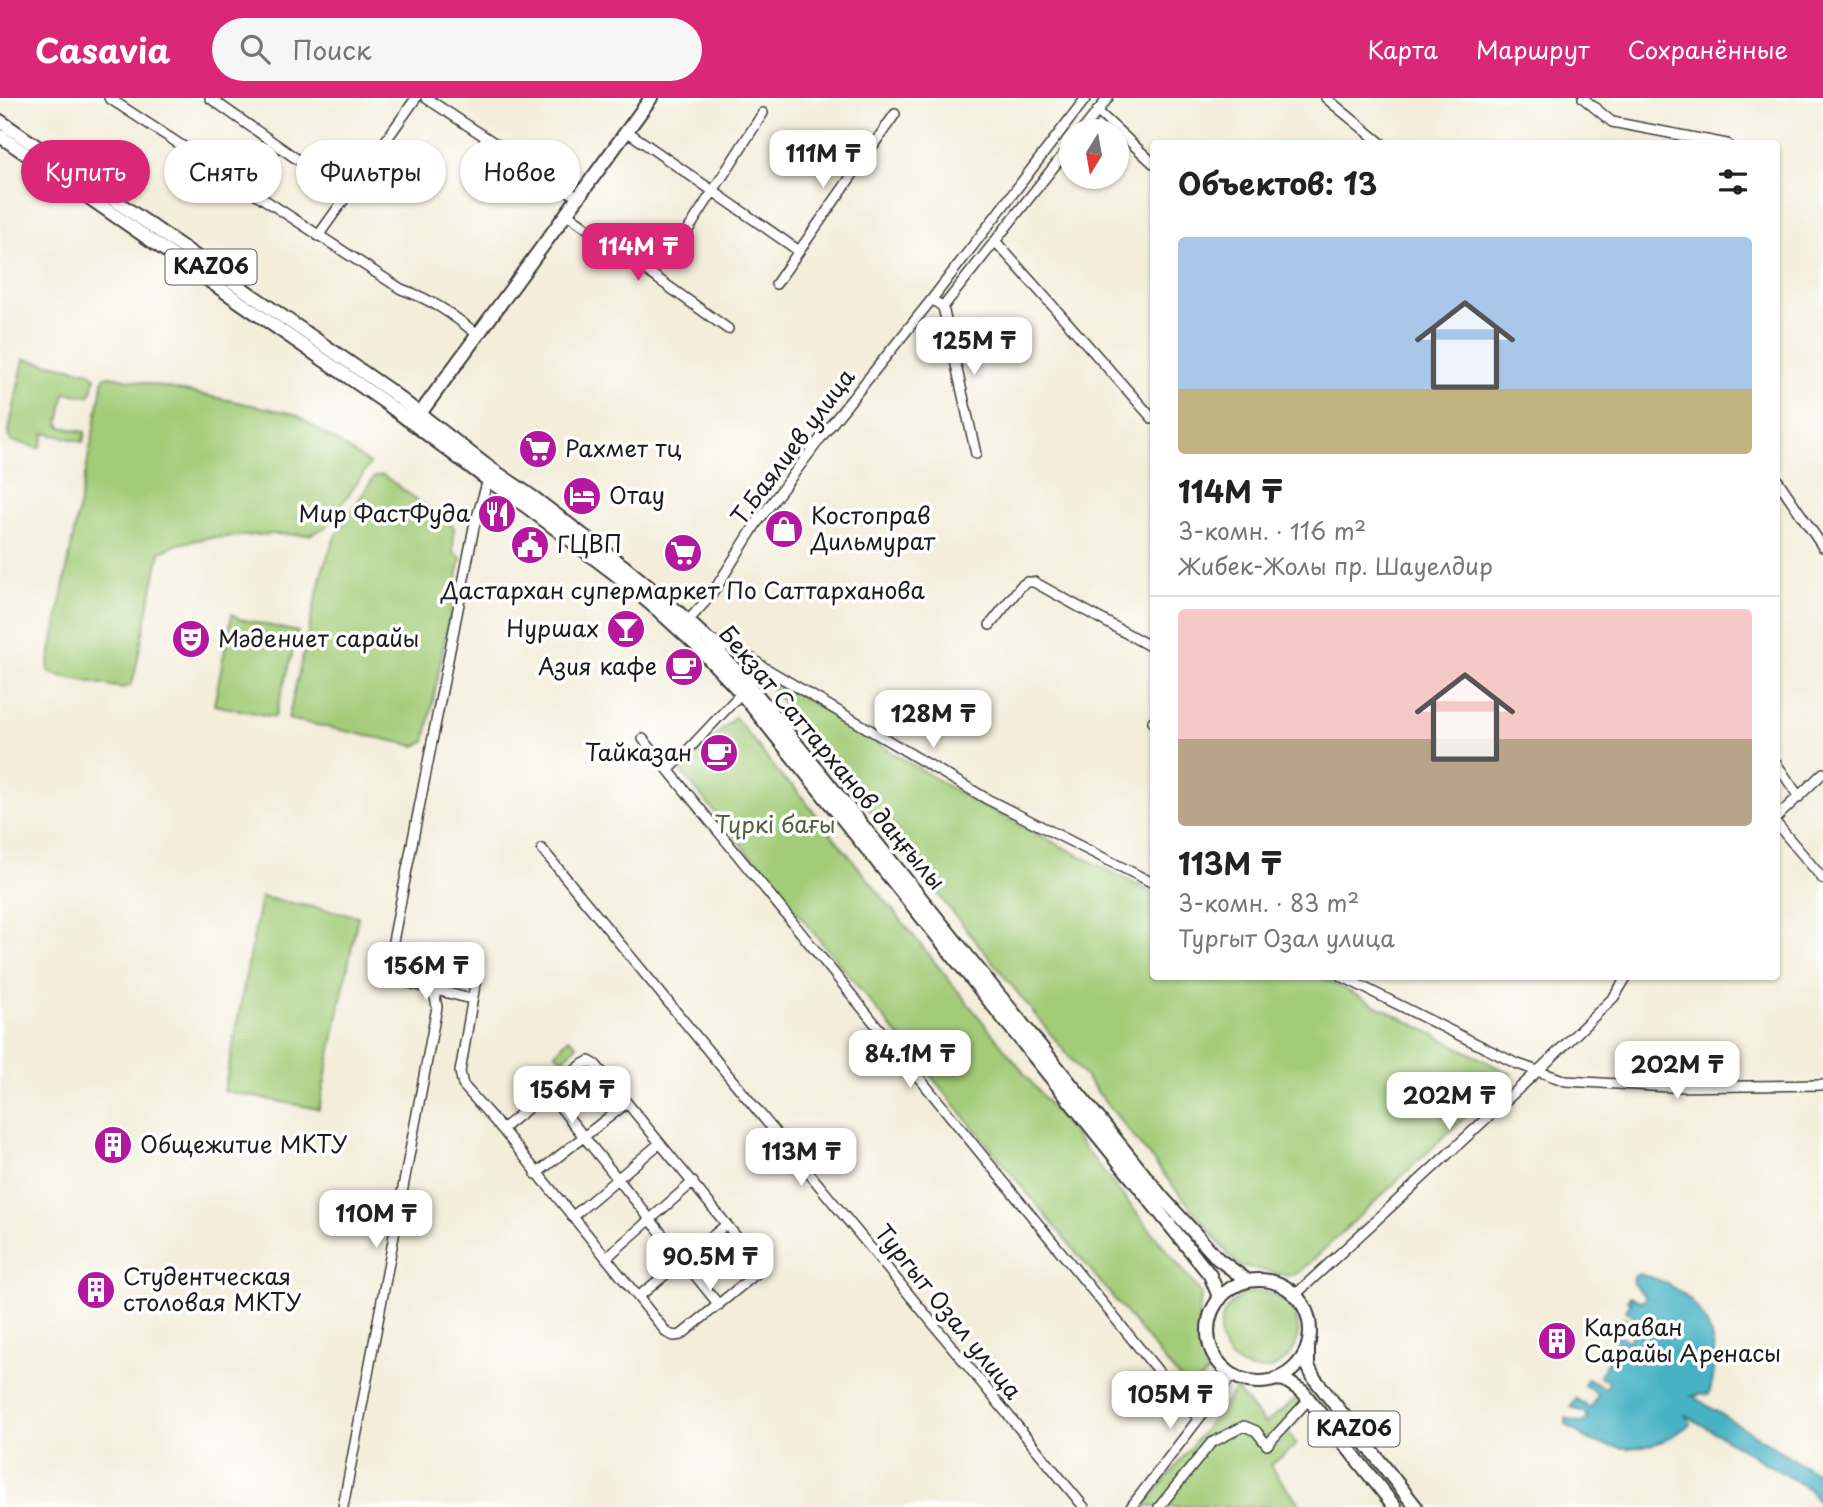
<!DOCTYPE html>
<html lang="ru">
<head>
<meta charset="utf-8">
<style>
	body { margin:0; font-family:"Playpen Sans",sans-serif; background:#f6f6f6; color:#222; height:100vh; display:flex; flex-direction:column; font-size:26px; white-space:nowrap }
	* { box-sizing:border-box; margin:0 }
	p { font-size:23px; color:#767676 }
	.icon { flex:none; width:38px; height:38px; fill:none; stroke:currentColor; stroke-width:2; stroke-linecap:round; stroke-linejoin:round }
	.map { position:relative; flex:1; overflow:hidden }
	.details { position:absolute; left:1150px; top:42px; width:630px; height:840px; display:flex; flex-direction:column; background:#fff; border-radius:7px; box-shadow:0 2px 5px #0004 }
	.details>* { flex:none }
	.banner { position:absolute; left:21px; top:42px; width:665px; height:63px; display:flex; gap:14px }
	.needle { width:46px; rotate:191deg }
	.buttons { position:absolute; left:1059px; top:21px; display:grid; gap:14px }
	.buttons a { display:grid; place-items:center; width:70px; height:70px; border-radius:50%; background:#fff; box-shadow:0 2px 5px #0004; font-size:35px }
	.price { position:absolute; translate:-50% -60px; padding:0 16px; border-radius:14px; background:#fff; color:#222; font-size:23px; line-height:46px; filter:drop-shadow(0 2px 4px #0008) }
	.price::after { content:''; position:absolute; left:50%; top:42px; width:21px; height:16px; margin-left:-10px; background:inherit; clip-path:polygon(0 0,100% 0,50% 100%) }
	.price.selected { background:#db2777; color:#fff }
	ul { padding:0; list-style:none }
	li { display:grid; align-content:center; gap:14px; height:371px; padding:0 28px }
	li+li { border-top:2px solid #e0e0e0 }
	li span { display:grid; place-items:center; height:217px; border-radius:7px; color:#555 }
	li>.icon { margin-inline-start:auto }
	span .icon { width:126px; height:126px; fill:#fffc; stroke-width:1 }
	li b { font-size:30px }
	h2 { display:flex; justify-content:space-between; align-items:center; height:84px; padding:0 28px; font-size:30px }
	.pill { padding:0 24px; border-radius:32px; background:#fff; box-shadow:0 2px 5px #0004; font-size:24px; line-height:63px }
	.pill.selected { background:#db2777; color:#fff }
	header { display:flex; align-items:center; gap:42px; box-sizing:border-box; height:98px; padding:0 35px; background:#db2777; color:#fff }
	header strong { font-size:33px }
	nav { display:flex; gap:38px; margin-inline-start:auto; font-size:24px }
	.search { width:490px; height:63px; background:#f6f6f6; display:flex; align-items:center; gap:18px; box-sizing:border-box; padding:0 24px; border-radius:38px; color:#767676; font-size:26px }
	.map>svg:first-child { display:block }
</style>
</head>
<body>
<header>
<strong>Casavia</strong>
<div class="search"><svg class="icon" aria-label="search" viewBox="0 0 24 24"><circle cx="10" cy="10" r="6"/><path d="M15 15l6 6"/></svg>Поиск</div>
<nav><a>Карта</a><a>Маршрут</a><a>Сохранённые</a></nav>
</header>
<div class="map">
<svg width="1823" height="1409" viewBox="0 0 1823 1409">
	<rect width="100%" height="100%" fill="#fff"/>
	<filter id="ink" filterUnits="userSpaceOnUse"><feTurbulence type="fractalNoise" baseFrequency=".0143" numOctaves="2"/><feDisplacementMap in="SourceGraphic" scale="14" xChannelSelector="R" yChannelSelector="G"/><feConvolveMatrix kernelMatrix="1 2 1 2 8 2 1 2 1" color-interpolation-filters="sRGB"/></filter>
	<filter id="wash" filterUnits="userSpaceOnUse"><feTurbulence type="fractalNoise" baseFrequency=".00686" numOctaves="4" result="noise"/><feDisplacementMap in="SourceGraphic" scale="28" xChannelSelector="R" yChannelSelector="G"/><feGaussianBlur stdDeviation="1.57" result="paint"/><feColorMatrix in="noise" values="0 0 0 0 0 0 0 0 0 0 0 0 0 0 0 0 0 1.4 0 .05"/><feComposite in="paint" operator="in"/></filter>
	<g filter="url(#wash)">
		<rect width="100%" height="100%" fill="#f3edd9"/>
		<path fill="#a3cc78" stroke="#60744a" stroke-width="2" d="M24,261l66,13 5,5 -3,15 -4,4 -23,-3 -6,30 2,4 24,5 -2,10 -38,-9 -5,15 -29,-7 -3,-6z
			M111,278l184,38 75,50 -44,63 -17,8 -37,-1 -65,4 -29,6 -18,8 -27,129 -4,5 -7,2 -67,-13 -7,-5v-3l56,-290z
			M383,377l71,52 -1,25 8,6 -36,184 -9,4 -128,-27 35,-151 13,-33 38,-58z
			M232,516l8,5 58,13 -23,85 -61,-12z
			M775,583l194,118 184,94v83l168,1 190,97 -210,197 -12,5 -52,-11 -466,-578z
			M735,619l49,63 9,6 408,507 -3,37 1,19 13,20 -23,21 -509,-620z
			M261,799l97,19 -39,193 -95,-18z
			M569,940l8,7 -14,15 -8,-7z
			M1220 1233a39 39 0 1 1 78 0a39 39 0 1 1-78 0Z
			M1236,1291l29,35 33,-27 10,11 -20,24 9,12 -27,22 32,41h-158z"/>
		<path fill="#47b2c4" stroke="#326770" stroke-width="2" d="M1638,1176c59,11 90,63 71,120l-17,2 121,75 10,3v30l-7,-4 -6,-10 -126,-76 7,9c-38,33 -87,34 -125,1v-6l16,5 6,-3 -2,-7 -15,-6 5,-8 14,9 8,-13 -14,-10 3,-6 19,9 3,-6 -10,-6 20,-33 -7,-4 4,-5 13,7 4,-7 -14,-8 4,-8 8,4 3,-6 -8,-5 5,-9 -4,-2 3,-4 12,6 4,-5 -13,-14 1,-6z"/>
	</g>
	<g filter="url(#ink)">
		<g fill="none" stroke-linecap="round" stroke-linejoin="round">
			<defs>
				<path id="minor" d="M109,0l292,191c32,11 51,25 77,46
					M210,0l138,97
					M426,0l151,99
					M1326,0l56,46
					M1583,0l29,24 115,22
					M1097,13l56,52
					M1082,33l26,-33
					M628,34l171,119
					M566,115l162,116
					M318,138l98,-138
					M681,143l82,-128
					M996,144l157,177
					M776,186l119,-170
					M932,201l154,-201
					M943,209l33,147
					M1776,380l47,69
					M688,523l24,-27 44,-70 67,-89 109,-136 11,8 128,-162
					M990,527l31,-39 6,-4h7l119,66
					M707,540l40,17 18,13 222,131 166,84
					M1153,623v1
					M643,641l546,670 10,8
					M1776,665l23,34
					M669,672l96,-102
					M1776,720l47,-45
					M1776,725l47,56
					M542,751l542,658
					M1341,878l174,87 51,18 104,6 153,-2
					M476,881l-16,93 3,13 39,44 165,204 7,3 7,-1 76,-62 2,-5 -1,-5 -162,-198 -7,-4 -6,3 -81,65
					M471,901l-85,-22 88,-450 14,-47
					M548,994l171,213
					M536,1076l91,-71
					M572,1119l88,-74
					M606,1160l87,-76
					M1295,1197l244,-225 75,-73 13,-21
					M638,1199l88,-72
					M343,1409l94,-500 -2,-10 -6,-8
					M1131,1409l102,-133
					M1159,1409l52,-64 33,-17 12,5 11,14 42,-46"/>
				<path id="major" d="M0,23l389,269 98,76 47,32 88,67 46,38 37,34 44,48 413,512 56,62 30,22
					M0,38l383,265 105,79 39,27 88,67 45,38 36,33 46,49 468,581 10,24
					M416,321l235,-321
					M1208 1233a51 51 0 1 1 102 0a51 51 0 1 1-102 0Z
					M1308,1250v18l6,12 102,129
					M1275,1281l10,1 18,12 92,115"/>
			</defs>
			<use href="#minor" stroke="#3c3b38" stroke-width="12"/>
			<use href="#major" stroke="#3c3b38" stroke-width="16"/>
			<use href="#minor" stroke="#fff" stroke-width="9"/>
			<use href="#major" stroke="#fff" stroke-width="12"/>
		</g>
	</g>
	<defs>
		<symbol id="supermarket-disc" viewBox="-11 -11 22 22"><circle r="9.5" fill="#b5179e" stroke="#fff"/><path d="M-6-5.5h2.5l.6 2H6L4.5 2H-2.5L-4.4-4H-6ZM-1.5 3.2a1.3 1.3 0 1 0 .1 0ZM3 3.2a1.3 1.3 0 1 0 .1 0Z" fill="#fff"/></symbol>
		<symbol id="hotel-disc" viewBox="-11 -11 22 22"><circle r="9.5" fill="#b5179e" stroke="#fff"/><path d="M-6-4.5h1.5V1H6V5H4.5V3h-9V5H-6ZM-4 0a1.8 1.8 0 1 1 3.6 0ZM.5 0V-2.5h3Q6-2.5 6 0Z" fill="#fff"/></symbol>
		<symbol id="restaurant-disc" viewBox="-11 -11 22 22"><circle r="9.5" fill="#b5179e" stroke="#fff"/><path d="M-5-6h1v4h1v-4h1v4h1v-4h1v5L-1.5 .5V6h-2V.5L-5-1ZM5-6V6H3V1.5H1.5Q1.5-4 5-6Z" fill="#fff"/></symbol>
		<symbol id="shop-disc" viewBox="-11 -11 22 22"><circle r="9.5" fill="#b5179e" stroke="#fff"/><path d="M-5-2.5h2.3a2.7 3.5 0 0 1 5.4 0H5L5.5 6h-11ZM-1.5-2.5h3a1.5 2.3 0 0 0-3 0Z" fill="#fff"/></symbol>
		<symbol id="civic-disc" viewBox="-11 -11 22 22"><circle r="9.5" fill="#b5179e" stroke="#fff"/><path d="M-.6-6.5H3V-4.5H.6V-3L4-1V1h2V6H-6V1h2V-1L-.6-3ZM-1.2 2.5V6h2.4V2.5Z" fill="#fff"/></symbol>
		<symbol id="bar-disc" viewBox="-11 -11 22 22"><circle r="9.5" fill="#b5179e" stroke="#fff"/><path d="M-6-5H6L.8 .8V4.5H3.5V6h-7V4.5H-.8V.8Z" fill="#fff"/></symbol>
		<symbol id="theatre-disc" viewBox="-11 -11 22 22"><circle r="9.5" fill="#b5179e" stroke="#fff"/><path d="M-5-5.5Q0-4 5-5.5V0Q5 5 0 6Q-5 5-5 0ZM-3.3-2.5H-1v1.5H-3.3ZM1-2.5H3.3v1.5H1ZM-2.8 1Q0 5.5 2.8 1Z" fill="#fff"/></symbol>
		<symbol id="cafe-disc" viewBox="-11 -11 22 22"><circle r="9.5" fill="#b5179e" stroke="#fff"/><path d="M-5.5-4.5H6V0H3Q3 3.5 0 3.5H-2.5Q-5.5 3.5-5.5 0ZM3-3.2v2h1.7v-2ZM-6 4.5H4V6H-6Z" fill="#fff"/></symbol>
		<symbol id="building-disc" viewBox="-11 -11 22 22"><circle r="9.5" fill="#b5179e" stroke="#fff"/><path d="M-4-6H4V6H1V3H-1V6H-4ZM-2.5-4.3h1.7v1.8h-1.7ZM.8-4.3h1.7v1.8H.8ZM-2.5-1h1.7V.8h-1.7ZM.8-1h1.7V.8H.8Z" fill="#fff"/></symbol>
	</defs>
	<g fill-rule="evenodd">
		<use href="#supermarket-disc" x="516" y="329" width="44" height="44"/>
		<use href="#hotel-disc" x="560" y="376" width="44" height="44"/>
		<use href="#restaurant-disc" x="475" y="394" width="44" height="44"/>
		<use href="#shop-disc" x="762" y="409" width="44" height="44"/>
		<use href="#civic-disc" x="508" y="425" width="44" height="44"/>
		<use href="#supermarket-disc" x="661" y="433" width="44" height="44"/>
		<use href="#bar-disc" x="604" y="509" width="44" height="44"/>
		<use href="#theatre-disc" x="169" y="519" width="44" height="44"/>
		<use href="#cafe-disc" x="662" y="547" width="44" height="44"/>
		<use href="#cafe-disc" x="697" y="633" width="44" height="44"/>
		<use href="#building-disc" x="91" y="1025" width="44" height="44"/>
		<use href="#building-disc" x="74" y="1170" width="44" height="44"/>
		<use href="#building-disc" x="1535" y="1221" width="44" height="44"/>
	</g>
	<g text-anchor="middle" stroke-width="7" stroke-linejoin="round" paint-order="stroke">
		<g fill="#fff" stroke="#606060" stroke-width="2">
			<rect x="165.5" y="151.5" width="91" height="35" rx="5"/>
			<rect x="1308.5" y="1313.5" width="91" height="35" rx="5"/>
		</g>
		<g font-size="21" font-weight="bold" fill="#1c1c1c">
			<text x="211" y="176">KАZ06</text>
			<text x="1354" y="1338">KАZ06</text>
		</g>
		<g font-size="23" fill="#1c1c1c" stroke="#fff">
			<text transform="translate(793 349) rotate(-53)" y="8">Т.Баялиев улица</text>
			<text transform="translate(832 660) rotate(50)" y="8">Бекзат Саттарханов даңғылы</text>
			<text transform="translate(948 1214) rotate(51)" y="8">Тургыт Озал улица</text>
		</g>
		<g font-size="23" fill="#1c1c1c" stroke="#fff" text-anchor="start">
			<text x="565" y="359">Рахмет тц</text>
			<text x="609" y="406">Отау</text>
			<text x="470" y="424" text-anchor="end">Мир ФастФуда</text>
			<text x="811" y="426">Костоправ<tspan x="811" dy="26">Дильмурат</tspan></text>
			<text x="557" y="455">ГЦВП</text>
			<text x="683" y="501" text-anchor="middle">Дастархан супермаркет По Саттарханова</text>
			<text x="599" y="539" text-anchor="end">Нуршах</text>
			<text x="218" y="549">Мәдениет сарайы</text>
			<text x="657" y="577" text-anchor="end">Азия кафе</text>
			<text x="692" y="663" text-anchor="end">Тайказан</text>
			<text x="140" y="1055">Общежитие МКТУ</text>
			<text x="123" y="1187">Студентческая<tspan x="123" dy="26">столовая МКТУ</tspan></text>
			<text x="1584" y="1238">Караван<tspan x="1584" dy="26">Сарайы Аренасы</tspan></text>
		</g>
		<g font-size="23" fill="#526241" stroke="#fff">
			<text x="775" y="735">Түркі бағы</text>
		</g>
	</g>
</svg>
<div class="buttons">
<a><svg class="needle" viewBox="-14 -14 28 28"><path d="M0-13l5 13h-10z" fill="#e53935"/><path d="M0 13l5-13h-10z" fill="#767676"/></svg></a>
</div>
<b class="price" style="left:823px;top:92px">111M ₸</b>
<b class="price selected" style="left:638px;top:185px">114M ₸</b>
<b class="price" style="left:974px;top:279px">125M ₸</b>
<b class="price" style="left:933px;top:652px">128M ₸</b>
<b class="price" style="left:426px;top:904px">156M ₸</b>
<b class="price" style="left:910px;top:992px">84.1M ₸</b>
<b class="price" style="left:1677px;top:1003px">202M ₸</b>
<b class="price" style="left:572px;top:1028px">156M ₸</b>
<b class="price" style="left:1449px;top:1034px">202M ₸</b>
<b class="price" style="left:801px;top:1090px">113M ₸</b>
<b class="price" style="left:376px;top:1152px">110M ₸</b>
<b class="price" style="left:710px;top:1195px">90.5M ₸</b>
<b class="price" style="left:1170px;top:1333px">105M ₸</b>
<div class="banner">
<a class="pill selected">Купить</a>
<a class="pill">Снять</a>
<a class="pill">Фильтры</a>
<a class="pill">Новое</a>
</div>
<section class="details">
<h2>Объектов: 13<svg class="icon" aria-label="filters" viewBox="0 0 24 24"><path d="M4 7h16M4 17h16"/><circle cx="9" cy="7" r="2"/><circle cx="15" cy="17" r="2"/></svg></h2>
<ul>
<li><span style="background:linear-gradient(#a9c7e8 70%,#c2b280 0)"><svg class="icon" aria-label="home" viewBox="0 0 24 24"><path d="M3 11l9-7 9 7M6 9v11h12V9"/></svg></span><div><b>114M ₸</b><p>3-комн. · 116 m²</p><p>Жибек-Жолы пр. Шауелдир</p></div></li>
<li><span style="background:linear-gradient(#f6c9c9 60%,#b9a48a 0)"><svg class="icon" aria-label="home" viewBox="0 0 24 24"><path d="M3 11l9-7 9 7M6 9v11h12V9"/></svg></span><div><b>113M ₸</b><p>3-комн. · 83 m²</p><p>Тургыт Озал улица</p></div></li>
</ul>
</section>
</div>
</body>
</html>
